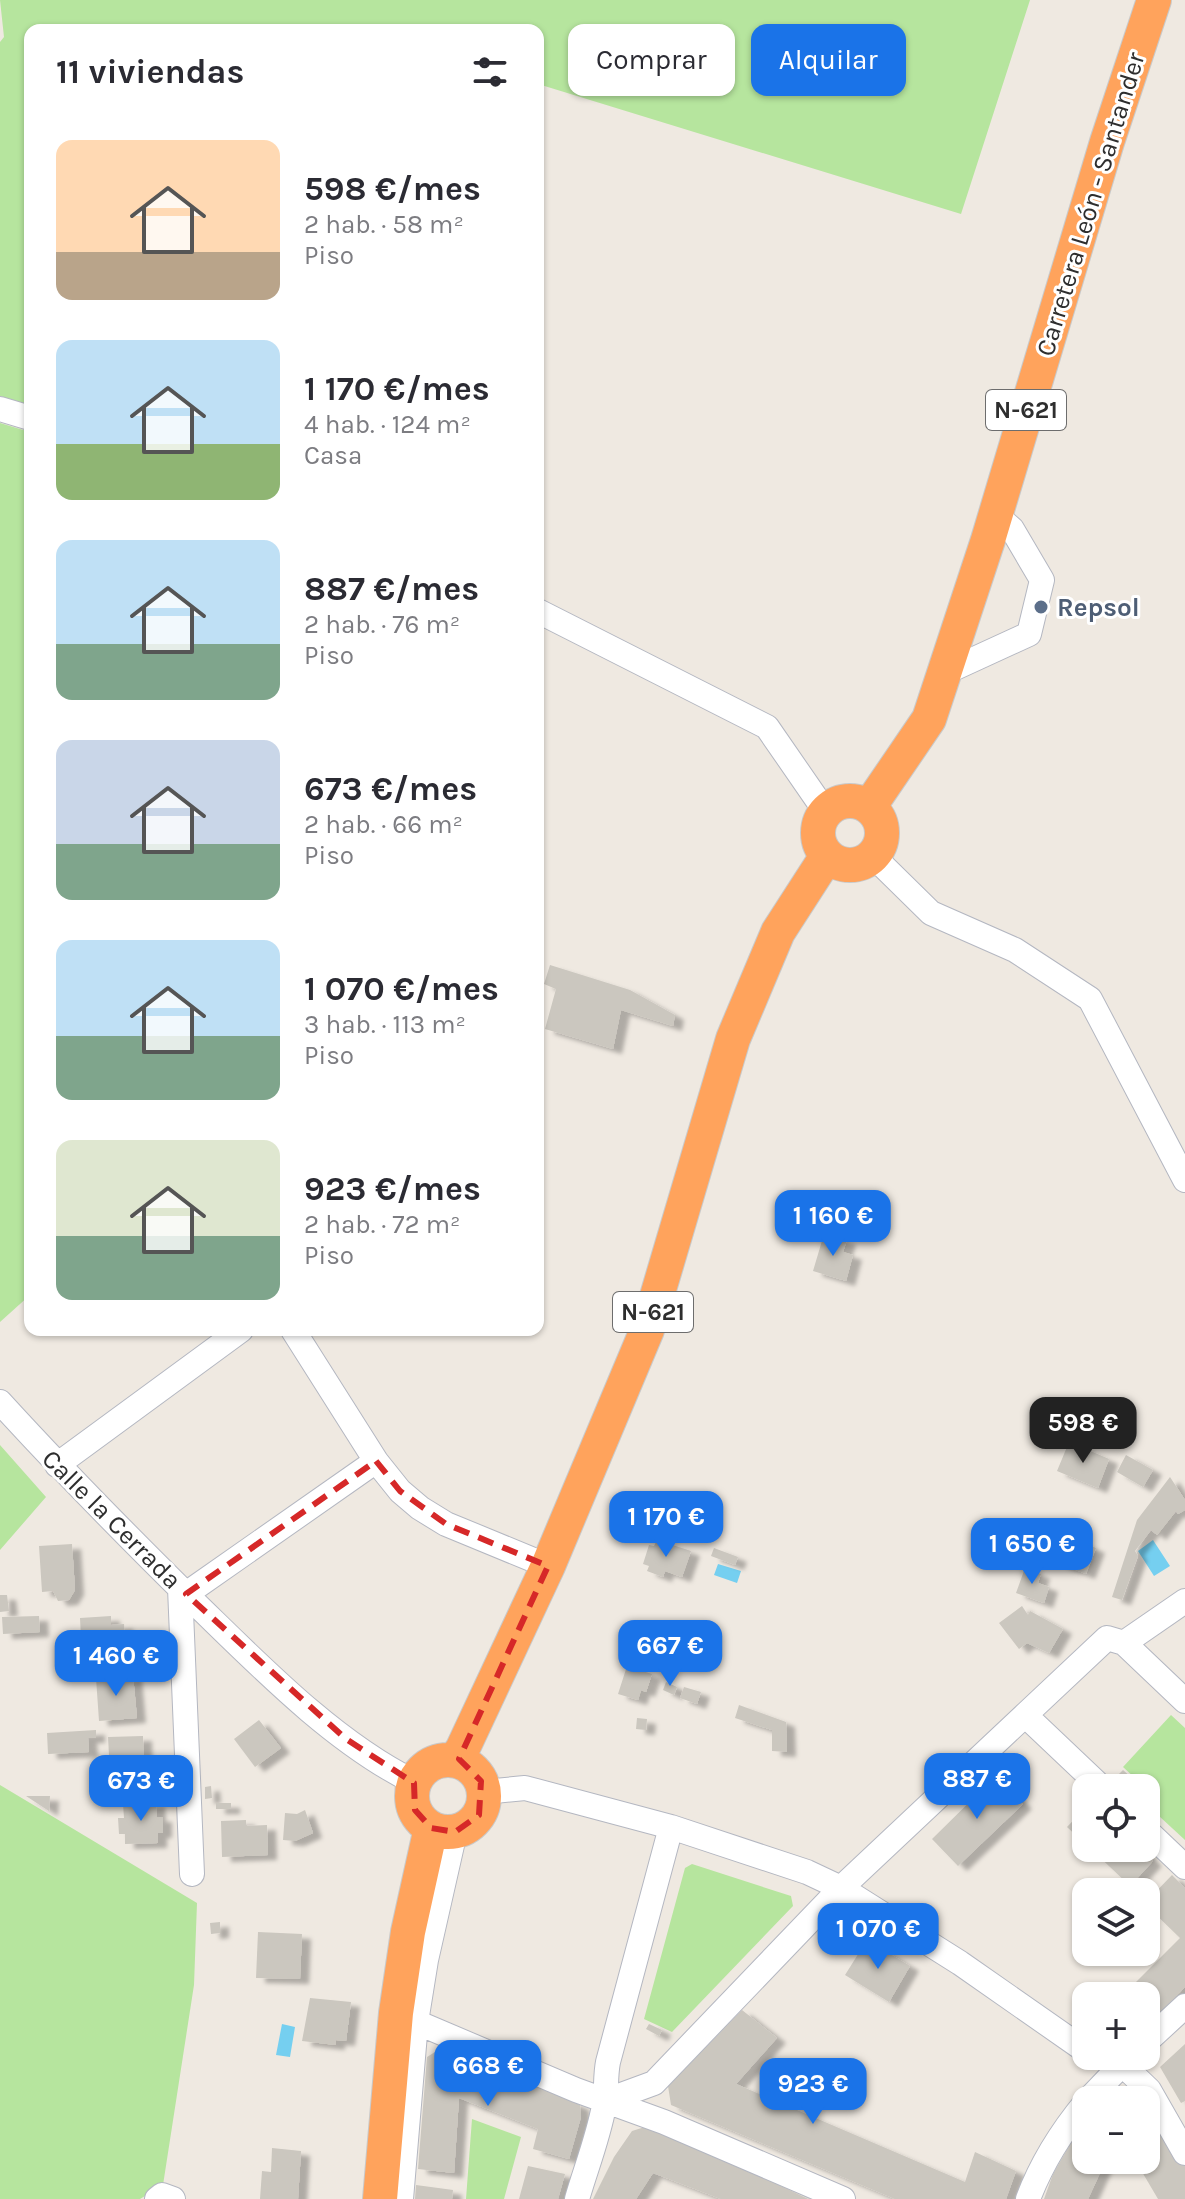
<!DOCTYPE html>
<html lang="es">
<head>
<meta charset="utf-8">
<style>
	body { margin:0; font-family:Karla,sans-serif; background:#f2f2f3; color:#2b2b33; height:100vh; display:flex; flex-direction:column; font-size:30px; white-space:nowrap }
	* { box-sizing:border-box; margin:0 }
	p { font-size:26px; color:#7c7c81 }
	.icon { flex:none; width:44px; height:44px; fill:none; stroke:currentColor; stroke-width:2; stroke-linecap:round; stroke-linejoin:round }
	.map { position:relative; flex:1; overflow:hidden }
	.side { position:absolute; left:24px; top:24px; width:520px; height:1312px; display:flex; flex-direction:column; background:#fff; border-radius:16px; box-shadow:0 2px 6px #0004 }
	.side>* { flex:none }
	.hud { position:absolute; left:568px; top:24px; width:496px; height:72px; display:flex; gap:16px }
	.fabs { position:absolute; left:1072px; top:1774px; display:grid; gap:16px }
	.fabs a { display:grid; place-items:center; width:88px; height:88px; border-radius:16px; background:#fff; box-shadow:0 2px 6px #0004; font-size:40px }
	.price { position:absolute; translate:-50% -68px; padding:0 18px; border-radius:16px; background:#1a73e8; color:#fff; font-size:26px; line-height:52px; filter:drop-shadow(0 2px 4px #0008) }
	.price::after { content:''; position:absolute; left:50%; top:48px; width:24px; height:18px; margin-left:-12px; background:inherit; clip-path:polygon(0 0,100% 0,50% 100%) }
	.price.on { background:#222; color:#fff }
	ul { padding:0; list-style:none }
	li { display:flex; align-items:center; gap:24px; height:200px; padding:0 32px }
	li span { display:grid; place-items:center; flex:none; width:224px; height:160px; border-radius:16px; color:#555 }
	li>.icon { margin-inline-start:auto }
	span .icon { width:96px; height:96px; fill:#fffc; stroke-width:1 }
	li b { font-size:34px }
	h2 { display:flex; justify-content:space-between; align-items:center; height:96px; padding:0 32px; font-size:34px }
	.pill { padding:0 28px; border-radius:16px; background:#fff; box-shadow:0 2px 6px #0004; font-size:28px; line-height:72px }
	.pill.on { background:#1a73e8; color:#fff }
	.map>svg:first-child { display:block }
</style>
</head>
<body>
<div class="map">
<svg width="1185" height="2199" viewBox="0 0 1185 2199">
	<defs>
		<filter id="shadow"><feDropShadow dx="9" dy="5" stdDeviation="2" flood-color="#0004"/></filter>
	</defs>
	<rect width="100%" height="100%" fill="#efe9e1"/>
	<path fill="#b6e59e" d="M0,0h1030l-69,214 -423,-130v-54h-508v375l-30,-9v-354l4,-5z
		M0,423l30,9v863l-30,27z
		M0,1445l46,52 -46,53z
		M1171,1715l14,13v112l-39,-36v-16h-16l7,-8 -14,-13z
		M0,1785l197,118 -3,82 -31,200 -23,14h-140z
		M692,1864l99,32 2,10 -121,126 -28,-13 41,-151z
		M472,2119l49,18 -17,62h-38z"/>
	<path fill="#75cff0" d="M1153,1540l17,26 -16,10 -16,-25z
		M718,1564l23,7 -4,12 -23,-8z
		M282,2024l13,3 -5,30 -14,-2z"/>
	<path fill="#cbc7bf" filter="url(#shadow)" d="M550,965l80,25 45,25 -2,11 -52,-16 -8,39 -68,-20 11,-40 -12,-5z
		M824,1234l23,6 -4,12 10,3 -7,26 -33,-10z
		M1069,1442l40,17 -11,29 -41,-17z
		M1126,1455l27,15 -10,17 -26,-15z
		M1170,1477l15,23v10l-7,4 -2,-3 -19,24 -6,-5 -16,21 3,5 -16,44 -10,-3 25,-77z
		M1068,1537l28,11 -10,26 -28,-11z
		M657,1540l34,11 -9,26 -17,-6 -2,6 -16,-6 2,-5 -6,-2 6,-19 5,1z
		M72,1544l3,46 -6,10 -11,1 -5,-10 -11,1 -3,-46z
		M714,1548l24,9 -3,8 -24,-9z
		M1025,1568l16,6 -3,9 11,4 -5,16 -28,-10z
		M0,1595h7l2,16 -9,1z
		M1022,1606l6,9 2,-4 33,18 -14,24 -22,-10 -8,6 -20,-26z
		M39,1616l1,16 -37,2 -1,-17z
		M111,1616v9l13,-1 2,31 -44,3 -2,-40z
		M627,1666l25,8 -6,18 -5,-2 -3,10 -20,-6z
		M133,1675l4,43 -38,3 -3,-43z
		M666,1682l11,5 -3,8 -11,-5z
		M684,1687l17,5 -4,12 -17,-6z
		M739,1705l47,17 1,30 -15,-1v-21l-37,-12z
		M637,1718l10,1 -1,11 -10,-1z
		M259,1720l22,28 -26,19 -21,-28z
		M96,1730v8h-8l1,14 -41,2 -1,-21z
		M143,1736l1,37h-8l1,6h-14l-1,-6 -12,1 -2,-37z
		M1123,1770l10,9 -4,5 -10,-10z
		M996,1776l27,28 -65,62 -26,-27z
		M211,1786l1,12 -7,1v-12z
		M26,1796h24l-1,15z
		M156,1802l1,15h6v16h-5v10l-33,1v-10h-6l-1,-16h6l-1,-14z
		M216,1803h15v6h-15z
		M1086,1807v38l-19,-18z
		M305,1810l8,23 -18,8 -12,-1 2,-27 12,1z
		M246,1820v6l21,-1 1,30 -46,2 -1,-36z
		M1090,1848h49l14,13 -23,25z
		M1172,1875l13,13v99l-32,33 -7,-6v-18h-18l-3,-3 55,-55 -34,-33v-3z
		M220,1922v11l-9,1 -1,-11z
		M258,1932l44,2 -2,45 -44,-1z
		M867,1940l43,26 -21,36 -44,-27z
		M310,1998l41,4 -5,39 -10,-1v5l-34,-4z
		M742,2010l35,28 -41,46 229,98 10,-30 41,19 -10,28h-111l-224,-94 -3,-19z
		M649,2024l13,6 -3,6 -13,-7z
		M1185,2044v57l-4,2 -21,-36z
		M443,2047l137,58 1,12 -12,42 -36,-10 5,-20 -79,-31 -5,75 -36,-4 9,-112z
		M1146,2108l39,59v32h-27l-23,-39h11z
		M1086,2121v39h20l-18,39h-44l9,-25 24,-42z
		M648,2126l91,40 69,33h-87l-68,-26 -17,26h-43l21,-42 18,-26z
		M272,2148l29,3 -3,48h-38l2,-28 9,1z
		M528,2166l37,8 -7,25h-39z
		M416,2185l37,5 -1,9h-37z"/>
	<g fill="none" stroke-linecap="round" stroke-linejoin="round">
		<defs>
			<path id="minor" d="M0,409l30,9
				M538,611l229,116 58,84
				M944,673l85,-39 13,-54 -30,-51 -17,-15
				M873,856l58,57 84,37 75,49 95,181
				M293,1330l83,131 24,30 20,17 26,16 102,42
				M0,1402c63,69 128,135 194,200 65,63 139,140 220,180
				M57,1465l184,-135
				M180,1588l12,286
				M186,1594l190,-133
				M1124,1643l61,-42
				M1025,1715l77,73
				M484,1792l41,-4 146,39 136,45 34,16 119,75 126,88
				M1146,1830l39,37
				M416,2022l160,68 88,32 179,77
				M1146,2042l39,-36
				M1122,2064l27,26 36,63
				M1088,2100l42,-44
				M605,2101l49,-18 187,-195 266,-250 17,5 61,58
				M157,2199l5,-4 11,4
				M401,2199l15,-177 10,-62 29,-128
				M577,2199c9,-31 21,-61 27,-93 3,-14 1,-29 4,-44l63,-235
				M1028,2199c14,-37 33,-67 58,-97"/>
			<path id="highway" d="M818 833a32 32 0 1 1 64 0a32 32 0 1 1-64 0Z
				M869,807l60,-88 59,-179 119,-398 47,-142
				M412 1796a36 36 0 1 1 72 0a36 36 0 1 1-72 0Z
				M454,1760l8,-10 86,-184 99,-236 86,-291 45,-107 49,-76
				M380,2199l16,-186 12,-81 23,-104"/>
		</defs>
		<use href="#minor" stroke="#b4b7c1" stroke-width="26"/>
		<use href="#highway" stroke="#c9c9c9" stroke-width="36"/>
		<use href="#minor" stroke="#fff" stroke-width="24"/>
		<use href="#highway" stroke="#ffa35c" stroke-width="34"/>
	</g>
	<path fill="none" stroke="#d62828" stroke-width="6" stroke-dasharray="16 10" stroke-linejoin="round" d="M376,1461l24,30 46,33 102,42 -89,193 22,22 -2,34 -24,17 -24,-4 -16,-18 -1,-27 -68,-44 -160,-145z"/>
	<circle fill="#5c6f8a" stroke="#fff" stroke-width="3" cx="1041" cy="607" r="8"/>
	<g text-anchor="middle" stroke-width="6" stroke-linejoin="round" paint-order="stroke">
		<g fill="#fff" stroke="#6d6d6d" stroke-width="2">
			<rect x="986" y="390" width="80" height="40" rx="6"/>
			<rect x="613" y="1292" width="80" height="40" rx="6"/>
		</g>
		<g font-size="24" font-weight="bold" fill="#2e2e2e">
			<text x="1026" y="418">N-621</text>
			<text x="653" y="1320">N-621</text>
		</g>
		<g font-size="26" fill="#2e2e2e" stroke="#fff">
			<text transform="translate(1090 204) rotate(-73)" y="9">Carretera León - Santander</text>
			<text transform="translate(112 1519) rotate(45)" y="9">Calle la Cerrada</text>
		</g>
		<g font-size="26" font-weight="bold" fill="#4e5e75" stroke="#fff" text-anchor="start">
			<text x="1057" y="616">Repsol</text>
		</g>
	</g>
</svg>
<div class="fabs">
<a><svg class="icon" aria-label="locate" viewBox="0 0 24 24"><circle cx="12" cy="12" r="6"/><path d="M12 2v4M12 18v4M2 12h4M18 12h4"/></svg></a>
<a><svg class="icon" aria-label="layers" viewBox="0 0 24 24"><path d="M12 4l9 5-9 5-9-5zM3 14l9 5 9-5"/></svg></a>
<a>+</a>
<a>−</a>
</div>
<b class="price" style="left:833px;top:1258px">1 160 €</b>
<b class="price on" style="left:1083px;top:1465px">598 €</b>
<b class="price" style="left:666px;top:1559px">1 170 €</b>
<b class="price" style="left:1032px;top:1586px">1 650 €</b>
<b class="price" style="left:670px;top:1688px">667 €</b>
<b class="price" style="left:116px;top:1698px">1 460 €</b>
<b class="price" style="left:977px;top:1821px">887 €</b>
<b class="price" style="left:141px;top:1823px">673 €</b>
<b class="price" style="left:878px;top:1971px">1 070 €</b>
<b class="price" style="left:488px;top:2108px">668 €</b>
<b class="price" style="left:813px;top:2126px">923 €</b>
<div class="hud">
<a class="pill">Comprar</a>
<a class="pill on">Alquilar</a>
</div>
<section class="side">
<h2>11 viviendas<svg class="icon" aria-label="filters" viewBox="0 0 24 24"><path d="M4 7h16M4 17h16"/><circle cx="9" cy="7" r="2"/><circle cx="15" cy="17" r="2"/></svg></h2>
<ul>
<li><span style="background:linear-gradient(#ffd9b3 70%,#b9a48a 0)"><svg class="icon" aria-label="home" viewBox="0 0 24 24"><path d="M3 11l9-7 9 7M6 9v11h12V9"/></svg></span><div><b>598 €/mes</b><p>2 hab. · 58 m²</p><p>Piso</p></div></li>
<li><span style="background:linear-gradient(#bfe0f5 65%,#8fb573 0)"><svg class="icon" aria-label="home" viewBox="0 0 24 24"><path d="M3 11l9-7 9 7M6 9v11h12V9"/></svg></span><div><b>1 170 €/mes</b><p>4 hab. · 124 m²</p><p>Casa</p></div></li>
<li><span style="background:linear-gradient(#bfe0f5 65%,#7fa58c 0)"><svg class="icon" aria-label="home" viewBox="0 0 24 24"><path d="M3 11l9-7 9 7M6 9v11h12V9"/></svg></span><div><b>887 €/mes</b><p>2 hab. · 76 m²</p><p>Piso</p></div></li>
<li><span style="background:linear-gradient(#c9d6e8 65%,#7fa58c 0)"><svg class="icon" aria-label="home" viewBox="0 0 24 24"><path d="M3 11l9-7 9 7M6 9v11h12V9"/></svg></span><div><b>673 €/mes</b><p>2 hab. · 66 m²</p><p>Piso</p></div></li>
<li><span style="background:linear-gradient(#bfe0f5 60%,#7fa58c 0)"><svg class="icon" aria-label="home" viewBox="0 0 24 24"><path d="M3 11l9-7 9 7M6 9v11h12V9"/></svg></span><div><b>1 070 €/mes</b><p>3 hab. · 113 m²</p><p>Piso</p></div></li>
<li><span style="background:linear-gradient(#dfe7d0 60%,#7fa58c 0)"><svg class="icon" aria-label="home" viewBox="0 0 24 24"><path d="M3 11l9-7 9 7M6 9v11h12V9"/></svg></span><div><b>923 €/mes</b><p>2 hab. · 72 m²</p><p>Piso</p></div></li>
</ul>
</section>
</div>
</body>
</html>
